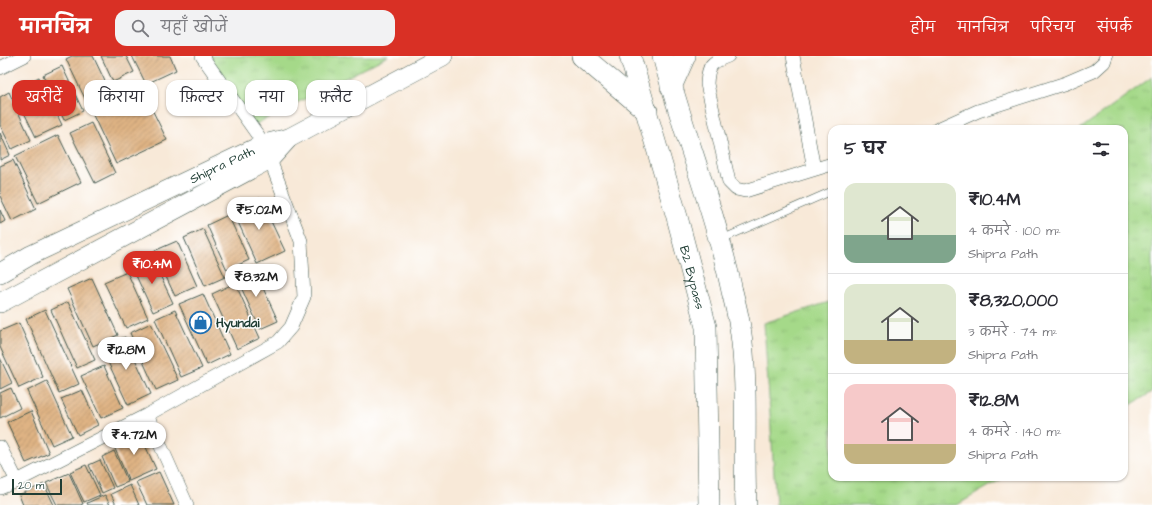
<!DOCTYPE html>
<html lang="hi">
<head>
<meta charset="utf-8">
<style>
	body { margin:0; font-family:"Architects Daughter","Playpen Sans Deva",sans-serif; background:#f2f2f3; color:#2b2b33; height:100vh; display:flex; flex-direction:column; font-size:15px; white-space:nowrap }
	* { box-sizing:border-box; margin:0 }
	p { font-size:13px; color:#7c7c81 }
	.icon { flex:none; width:22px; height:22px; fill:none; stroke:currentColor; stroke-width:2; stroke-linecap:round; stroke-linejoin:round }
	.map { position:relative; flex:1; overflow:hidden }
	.sheet { position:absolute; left:828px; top:69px; width:300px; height:356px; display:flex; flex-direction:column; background:#fff; border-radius:12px; box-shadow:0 1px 3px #0004 }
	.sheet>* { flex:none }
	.hud { position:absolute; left:12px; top:24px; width:380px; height:36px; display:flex; gap:8px }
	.scale { position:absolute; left:12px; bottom:10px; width:50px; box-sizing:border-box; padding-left:4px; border:2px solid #1f3d34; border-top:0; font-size:11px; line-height:14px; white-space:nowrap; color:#1f3d34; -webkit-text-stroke:3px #fff; paint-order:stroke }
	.price { position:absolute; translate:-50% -34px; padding:0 9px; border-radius:14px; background:#fff; color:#222; font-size:13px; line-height:26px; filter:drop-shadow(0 1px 2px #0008) }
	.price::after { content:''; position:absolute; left:50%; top:24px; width:12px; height:9px; margin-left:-6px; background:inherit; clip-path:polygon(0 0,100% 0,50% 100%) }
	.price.selected { background:#d93025; color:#fff }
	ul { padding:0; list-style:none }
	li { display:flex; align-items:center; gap:12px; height:100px; padding:0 16px }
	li+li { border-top:1px solid #e1e1e2 }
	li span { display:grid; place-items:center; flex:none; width:112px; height:80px; border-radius:12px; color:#555 }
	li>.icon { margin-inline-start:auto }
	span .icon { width:48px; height:48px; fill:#fffc; stroke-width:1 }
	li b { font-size:17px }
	h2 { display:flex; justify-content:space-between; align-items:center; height:48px; padding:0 16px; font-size:17px }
	.chip { padding:0 14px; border-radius:12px; background:#fff; box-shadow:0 1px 3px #0004; font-size:14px; line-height:36px }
	.chip.selected { background:#d93025; color:#fff }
	header { display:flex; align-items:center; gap:24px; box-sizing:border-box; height:56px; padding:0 20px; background:#d93025; color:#fff }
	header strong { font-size:19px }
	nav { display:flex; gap:22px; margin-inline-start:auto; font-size:14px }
	.search { width:280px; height:36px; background:#f2f2f3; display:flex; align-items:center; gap:10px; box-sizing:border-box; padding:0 14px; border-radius:12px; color:#7c7c81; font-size:15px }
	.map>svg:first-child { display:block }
</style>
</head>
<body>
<header>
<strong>मानचित्र</strong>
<div class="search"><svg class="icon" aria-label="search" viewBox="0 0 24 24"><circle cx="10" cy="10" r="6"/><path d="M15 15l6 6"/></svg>यहाँ खोजें</div>
<nav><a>होम</a><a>मानचित्र</a><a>परिचय</a><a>संपर्क</a></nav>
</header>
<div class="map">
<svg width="1152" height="449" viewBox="0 0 1152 449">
	<defs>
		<pattern id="park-tufts" width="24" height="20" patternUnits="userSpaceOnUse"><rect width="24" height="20" fill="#a5d989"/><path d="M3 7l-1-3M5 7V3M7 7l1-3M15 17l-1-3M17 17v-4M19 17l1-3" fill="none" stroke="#8ebb77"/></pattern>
		<pattern id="building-hatch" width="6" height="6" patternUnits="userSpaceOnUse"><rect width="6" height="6" fill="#dfb384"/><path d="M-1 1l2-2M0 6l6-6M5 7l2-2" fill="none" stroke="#b4936d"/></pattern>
	</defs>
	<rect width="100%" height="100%" fill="#fff"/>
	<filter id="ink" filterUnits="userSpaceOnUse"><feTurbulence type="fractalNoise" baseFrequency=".025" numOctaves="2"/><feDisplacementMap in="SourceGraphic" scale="8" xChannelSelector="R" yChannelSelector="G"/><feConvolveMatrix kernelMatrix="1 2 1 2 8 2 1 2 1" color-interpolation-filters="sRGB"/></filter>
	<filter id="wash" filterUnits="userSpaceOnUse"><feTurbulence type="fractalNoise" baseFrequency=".012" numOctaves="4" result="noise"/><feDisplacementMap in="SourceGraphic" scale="16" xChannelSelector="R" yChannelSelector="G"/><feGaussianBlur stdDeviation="0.9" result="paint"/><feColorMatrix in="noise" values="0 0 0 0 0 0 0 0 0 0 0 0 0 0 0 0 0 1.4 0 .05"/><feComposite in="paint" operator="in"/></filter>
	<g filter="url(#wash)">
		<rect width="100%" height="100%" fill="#f8e9d8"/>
		<path fill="url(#park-tufts)" stroke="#628b5e" d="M208,0h180l-136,70z
			M1152,21v315l-28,17v-280h-44z
			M832,245v176h173l-48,28h-181l-12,-182z"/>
		<g id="blocks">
			<path fill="url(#building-hatch)" d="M72,0h21l19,40 -23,11 -23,-48z
				M101,0h25l8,16 -21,10z
				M132,0h38l6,14 -30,14z
				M62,10l21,45 -19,9 -21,-45z
				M39,21l23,48 -26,12 -23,-47z
				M141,31l26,53 -51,24 -25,-53z
				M9,36l22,48 -19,9 -12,-24v-28z
				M91,67l24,50 -20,10 -25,-50z
				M0,77l10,22 -10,5z
				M58,79l23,47 -43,21 -23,-47z
				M13,104l23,49 -24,12 -12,-25v-30z
				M260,142l25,53 -28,13 -24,-53z
				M0,154l5,11 -5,3z
				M228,159l21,45 -22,10 -20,-45z
				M203,173l22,48 -20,9 -21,-48z
				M177,185l20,45 -22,10 -21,-45z
				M152,202l21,45 -20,9 -21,-45z
				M253,210l25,55 -18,8 -25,-55z
				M127,216l21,46 -22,10 -22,-46z
				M92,222l26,57 -25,11 -26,-57z
				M235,227l25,55 -23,11 -25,-55z
				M203,238l27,60 -23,11 -28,-61z
				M68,246l27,58 -18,8 -26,-58z
				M45,254l34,74 -20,9 -33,-74z
				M175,254l27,58 -21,9 -26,-58z
				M19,267l24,54 -24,11 -19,-41v-16z
				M151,267l27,57 -22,10 -26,-57z
				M125,281l26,57 -23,11 -27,-58z
				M0,302l12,25 -12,6z
				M104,310l19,42 -22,10 -20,-42z
				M47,325l25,55 -20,9 -25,-54z
				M11,332l9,20 -20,10v-25z
				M82,334l16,35 -20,10 -17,-36z
				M31,355l18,42 -23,10 -19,-41z
				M138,374l18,39 -27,12 -17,-39z
				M114,395l14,31 -13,5 -13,-30z
				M100,404l13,28 -11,5 -13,-28z
				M86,409l14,30 -16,7 -14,-30z
				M159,416l15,33h-27l-11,-23z
				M69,417l14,31 -3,1h-23l-11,-22z
				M44,428l10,21h-31l-4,-10z
				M130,429l9,20h-23l-5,-11z
				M105,439l5,10h-22l-1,-2z"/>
		</g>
	</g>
	<g filter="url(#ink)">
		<use href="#blocks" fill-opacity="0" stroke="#40574d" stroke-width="1"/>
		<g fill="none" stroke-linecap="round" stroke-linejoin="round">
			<defs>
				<path id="lane" d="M722,183l110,-48"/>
				<path id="street" d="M728,0c-17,6 -20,9 -21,28l22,98 7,7 9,2 87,-27
					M793,0l21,113
					M0,12l24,-12
					M938,73l40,-18 88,-28 28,-12 10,-9 2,-6
					M147,359l40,90
					M0,391l17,34
					M0,432l17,-7 130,-66 131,-73 13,-15 13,-30 -3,-56 -37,-97 -62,-88"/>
				<g id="secondary">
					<path id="s1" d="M0,217l31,-18 233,-111 25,-6 154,-82"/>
					<path d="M0,247l270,-144 19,-21"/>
				</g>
				<g id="primary">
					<path d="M582,0l65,55"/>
					<path id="s2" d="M630,0l47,161 29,110 3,178"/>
					<path d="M663,0c21,79 52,155 69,235 3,12 6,24 8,36 9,59 3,119 6,178"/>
					<path d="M671,31l14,-31"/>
				</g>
			</defs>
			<use href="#lane" stroke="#40574d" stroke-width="8"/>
			<use href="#street" stroke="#40574d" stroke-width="14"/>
			<use href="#secondary" stroke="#40574d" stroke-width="20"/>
			<use href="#primary" stroke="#40574d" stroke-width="22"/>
			<use href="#lane" stroke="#fff" stroke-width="7"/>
			<use href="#street" stroke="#fff" stroke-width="13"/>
			<use href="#secondary" stroke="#fff" stroke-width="19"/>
			<use href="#primary" stroke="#fff" stroke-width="21"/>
		</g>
	</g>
	<defs>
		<symbol id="shop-ring" viewBox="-11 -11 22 22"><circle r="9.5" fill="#fff" stroke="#1f6fb2" stroke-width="1.5"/><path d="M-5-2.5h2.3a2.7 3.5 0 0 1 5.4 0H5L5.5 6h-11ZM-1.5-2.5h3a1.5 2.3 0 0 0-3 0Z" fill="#1f6fb2"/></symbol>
	</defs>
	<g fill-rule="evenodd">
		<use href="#shop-ring" x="188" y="254" width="25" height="25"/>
	</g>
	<g text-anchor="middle" stroke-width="3" stroke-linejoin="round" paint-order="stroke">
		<g font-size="13" fill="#1f3d34" stroke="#fff">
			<text dy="5" stroke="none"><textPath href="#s1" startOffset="247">Shipra Path</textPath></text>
			<text dy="5" stroke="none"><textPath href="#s2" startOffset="230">B2 Bypass</textPath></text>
		</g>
		<g font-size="13" font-weight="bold" fill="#1f3d34" stroke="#fff" text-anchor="start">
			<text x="216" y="271">Hyundai</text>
		</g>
	</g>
</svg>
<div class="scale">20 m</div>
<b class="price" style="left:259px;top:175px">₹5.02M</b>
<b class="price selected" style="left:152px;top:229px">₹10.4M</b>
<b class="price" style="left:256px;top:242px">₹8.32M</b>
<b class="price" style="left:126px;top:315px">₹12.8M</b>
<b class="price" style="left:134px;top:400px">₹4.72M</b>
<div class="hud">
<a class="chip selected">खरीदें</a>
<a class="chip">किराया</a>
<a class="chip">फ़िल्टर</a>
<a class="chip">नया</a>
<a class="chip">फ़्लैट</a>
</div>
<section class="sheet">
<h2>5 घर<svg class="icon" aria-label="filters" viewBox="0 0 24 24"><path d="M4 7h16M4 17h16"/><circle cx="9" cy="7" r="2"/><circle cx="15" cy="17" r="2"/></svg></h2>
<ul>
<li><span style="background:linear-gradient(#dfe7d0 65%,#7fa58c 0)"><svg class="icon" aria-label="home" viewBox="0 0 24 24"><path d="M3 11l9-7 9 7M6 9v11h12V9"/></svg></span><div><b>₹10.4M</b><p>4 कमरे · 100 m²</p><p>Shipra Path</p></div></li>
<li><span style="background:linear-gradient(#dfe7d0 70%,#c2b280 0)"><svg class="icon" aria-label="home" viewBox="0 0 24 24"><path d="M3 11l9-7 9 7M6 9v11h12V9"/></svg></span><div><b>₹8,320,000</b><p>3 कमरे · 74 m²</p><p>Shipra Path</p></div></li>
<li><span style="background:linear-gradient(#f6c9c9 75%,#c2b280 0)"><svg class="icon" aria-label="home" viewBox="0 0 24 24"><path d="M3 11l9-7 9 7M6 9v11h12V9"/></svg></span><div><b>₹12.8M</b><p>4 कमरे · 140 m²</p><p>Shipra Path</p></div></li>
</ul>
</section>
</div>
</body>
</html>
